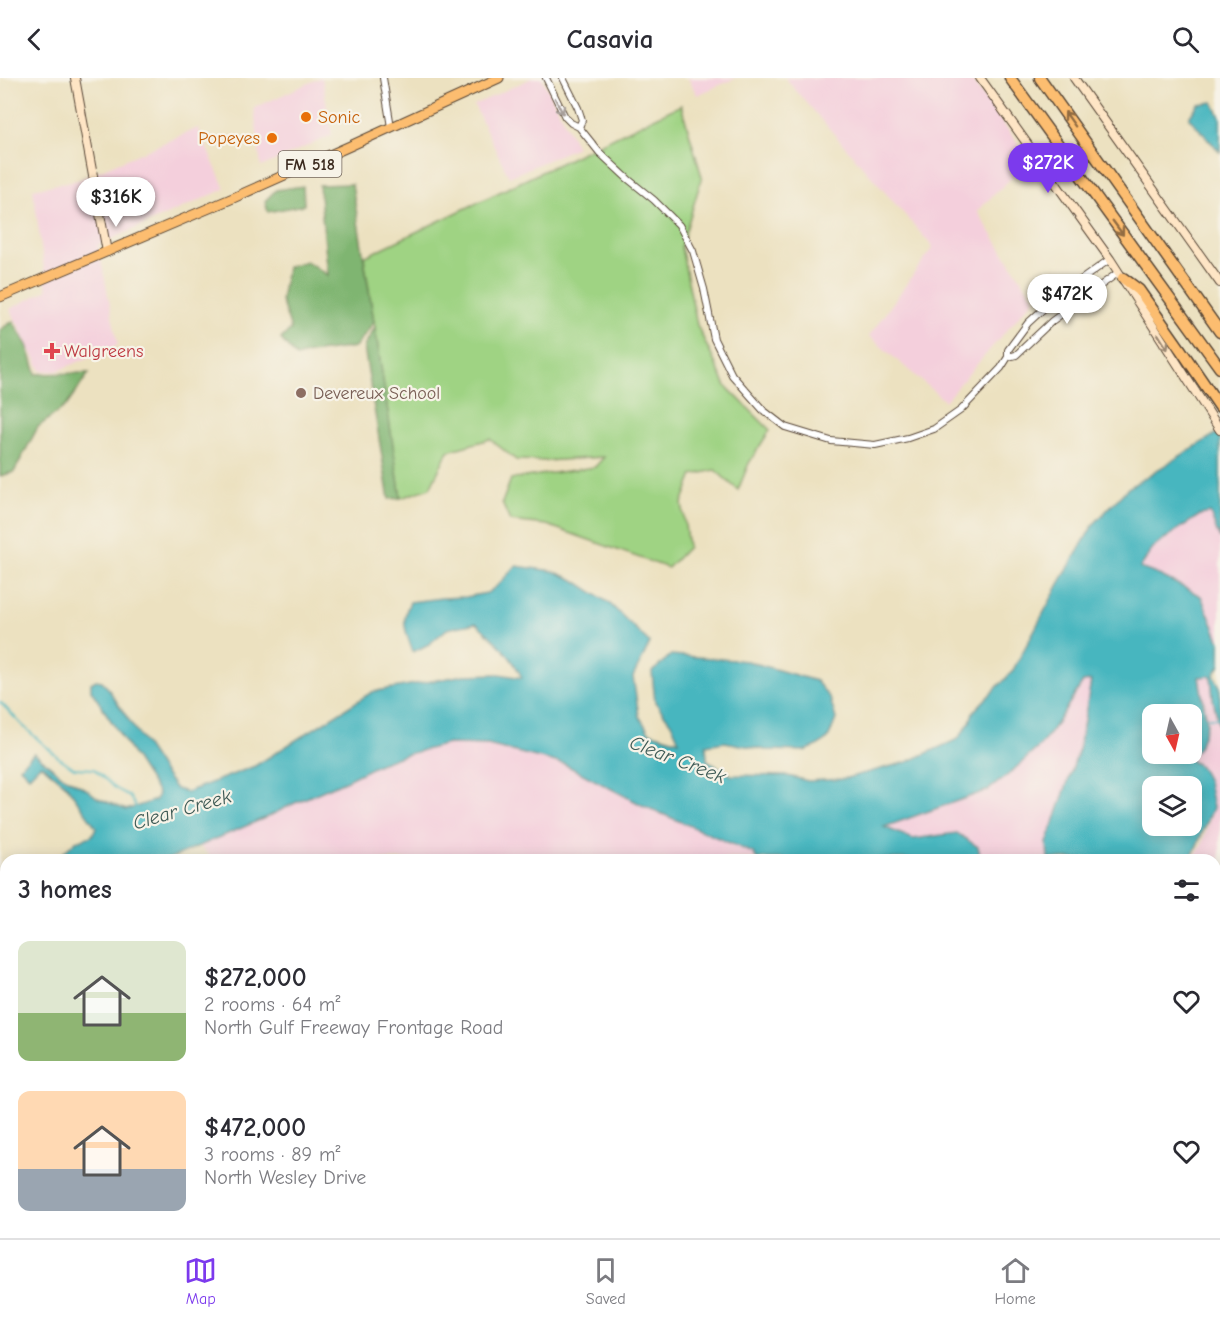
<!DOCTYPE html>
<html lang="en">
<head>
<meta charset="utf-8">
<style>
	body { margin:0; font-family:"Comic Neue",sans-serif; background:#f2f2f3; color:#2b2b33; height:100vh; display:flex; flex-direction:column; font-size:22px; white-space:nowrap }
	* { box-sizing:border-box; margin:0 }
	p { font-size:20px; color:#7c7c81 }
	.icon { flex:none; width:33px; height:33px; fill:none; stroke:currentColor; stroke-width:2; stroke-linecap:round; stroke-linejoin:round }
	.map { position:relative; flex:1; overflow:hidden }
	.panel { position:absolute; left:0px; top:776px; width:1221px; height:386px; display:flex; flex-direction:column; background:#fff; border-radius:18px 18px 0 0; box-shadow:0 3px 15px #0003 }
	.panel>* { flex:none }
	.needle { width:39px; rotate:172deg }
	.fabs { position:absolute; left:1142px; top:626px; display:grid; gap:12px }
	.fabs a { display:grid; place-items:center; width:60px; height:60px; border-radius:12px; background:#fff; box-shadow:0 3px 15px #0003; font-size:30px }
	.price { position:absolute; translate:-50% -51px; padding:0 14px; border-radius:21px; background:#fff; color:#222; font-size:20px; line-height:39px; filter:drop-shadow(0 2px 3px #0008) }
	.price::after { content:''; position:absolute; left:50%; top:36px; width:18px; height:14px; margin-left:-9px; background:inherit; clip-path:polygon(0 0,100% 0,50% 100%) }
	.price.on { background:#7c3aed; color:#fff }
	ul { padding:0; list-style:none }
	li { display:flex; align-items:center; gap:18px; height:150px; padding:0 18px }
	li span { display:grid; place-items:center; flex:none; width:168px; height:120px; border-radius:12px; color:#555 }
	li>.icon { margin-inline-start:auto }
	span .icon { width:72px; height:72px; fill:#fffc; stroke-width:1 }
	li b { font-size:26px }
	h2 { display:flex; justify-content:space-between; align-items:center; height:72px; padding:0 18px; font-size:26px }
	header { display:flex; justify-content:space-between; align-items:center; height:78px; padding:0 18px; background:#fff; font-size:27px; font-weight:800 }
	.tabs { display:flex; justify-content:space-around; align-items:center; height:84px; border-top:2px solid #e1e1e2; background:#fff; font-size:16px; color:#7c7c81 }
	.tabs a { display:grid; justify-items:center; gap:3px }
	.tabs .on { color:#7c3aed }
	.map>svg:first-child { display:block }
</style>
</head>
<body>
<header><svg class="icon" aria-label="back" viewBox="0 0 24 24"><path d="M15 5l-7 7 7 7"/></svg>Casavia<svg class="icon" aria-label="search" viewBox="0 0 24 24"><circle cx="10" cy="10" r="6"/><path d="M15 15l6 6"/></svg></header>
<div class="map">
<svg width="1220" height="1160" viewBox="0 0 1220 1160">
	<rect width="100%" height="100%" fill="#f7f3e8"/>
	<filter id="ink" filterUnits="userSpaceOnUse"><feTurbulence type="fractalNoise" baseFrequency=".0167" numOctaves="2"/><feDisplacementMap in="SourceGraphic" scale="12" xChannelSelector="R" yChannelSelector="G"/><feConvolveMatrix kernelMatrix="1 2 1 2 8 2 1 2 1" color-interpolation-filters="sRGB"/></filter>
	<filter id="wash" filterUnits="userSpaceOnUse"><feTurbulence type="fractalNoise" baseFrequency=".008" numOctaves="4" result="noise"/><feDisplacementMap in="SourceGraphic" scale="24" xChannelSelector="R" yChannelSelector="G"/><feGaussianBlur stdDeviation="1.35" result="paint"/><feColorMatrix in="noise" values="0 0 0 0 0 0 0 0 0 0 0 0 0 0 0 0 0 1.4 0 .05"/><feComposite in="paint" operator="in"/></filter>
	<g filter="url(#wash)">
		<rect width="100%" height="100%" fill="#ece1c0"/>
		<path fill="#f4cfdc" d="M320,0h2l10,57 -71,32 -7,-59z
			M532,0h10l35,69 -68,30 -35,-72z
			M688,0h48l-39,17z
			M785,0h185l60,82 -53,51 57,88 -89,102 -76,-65 64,-89z
			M198,50l27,61 -127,56 20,100 -61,26h-16l-31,-62 37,-19 -14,-101 45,-9z
			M1220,433v131l-19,-46 -40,-20 -21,-8 12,-19 16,-13 31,-21z
			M1211,598l2,23 7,32v507h-576l-5,-5h576v-373l-23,-1 9,-12 12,-39 -25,-49 11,-12 8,-24 -8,-46z
			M1091,603l-12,68 -32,94 1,16h-67l-3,-12 -19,-12 -6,-1 -40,5 -28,-12 103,-37 21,-16 32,-29 13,-18 29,-45z
			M448,666l40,1 76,19 80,42 109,47 4,6 -542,1 -16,-14 57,-24 41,-20 50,-22 32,-16 33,-12z"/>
		<path fill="#9fd383" stroke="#6d7e50" stroke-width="1.5" d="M681,27l21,72 -21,70 16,78 29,61 44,44 -21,33 -11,27 -23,-20 -22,5 -11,28 6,44 -20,21 -121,-43 -37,-4 -8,-18 9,-24 84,-12 9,-10 -58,4 -30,-1 -26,-21 -42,12 -18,37 -29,10 -37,-241z
			M0,979l6,14v162h83l3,5h-92z"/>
		<path fill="#7fb571" stroke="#5d7048" stroke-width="1.5" d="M352,106l22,138 -19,25 -45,6 -14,4 -15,-18 10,-10 -10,-29 6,-33 19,-6 22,14 -9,-90z
			M303,108l1,19 -36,7 -3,-11 11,-11z
			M13,243l15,26 8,27 53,-1 -22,32 -29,22 -24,45 -14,4v-146z
			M375,249l26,171 -12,1 -25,-152z"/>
		<path fill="#47b6bf" stroke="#41706e" stroke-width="1.5" fill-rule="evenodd" d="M1213,24l7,15v35l-31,-34 9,-14z
			M1220,352v109l-10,-26 -10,2 -26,17 -21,16 -13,20 21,8 40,20 19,46v23l-6,10 6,12v44l-7,-32 -2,-23 -12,1 8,46 -8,24 -11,12 12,7 8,15 5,27 -22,51h-143l-1,-16 32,-94 12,-68 -8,1 -29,45 -13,18 -32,29 -21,16 -104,37 29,12 44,-6 21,14 3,12h-224l-4,-6 -109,-47 -80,-42 -76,-19 -40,-1 -44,11 -25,9 -32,16 -50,22 -30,15 -98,42h-117l11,-6 13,-12 16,-5 4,-9 -30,-42 -23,-19 -3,-1 -11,11 -9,-9 14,-14 30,24 22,12 12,9 28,12 30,-10 2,-7 -67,-103v-7l5,-3 6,1 5,6 57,86 12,16 11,3 68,-26 117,-74 92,-17 35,-1 23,4c-10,-22 -27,-38 -46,-55l-29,6 -18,15 -16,8c-7,-20 -13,-30 -3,-50l32,-4 24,-1 21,-4 10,-7 19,-20 37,5 21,9 35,23 41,40 -17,34 6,39 10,16 30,9 -8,-18 -16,-21 -3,-30 19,-17 76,6 69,20 14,17 6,21 -8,20 -13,8 -11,4 -38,-1 -41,-8 -19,3 1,15 24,15 57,1 20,5 35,-2 64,-17 51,-23 12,-17 3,-10 39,-40 47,-88 34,-59 35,-37 88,-54zM1152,636h39v39h-39zM1152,708h39v39h-39z
			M6,834v159l-6,-14v-128z
			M207,1155h193l6,5h-198z"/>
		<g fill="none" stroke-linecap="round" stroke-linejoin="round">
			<path stroke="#47b6bf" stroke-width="2" d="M0,624l23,24 35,31 16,11 20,1 21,19 14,8 7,11
				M1205,640h15
				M0,797l6,2"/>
		</g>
	</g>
	<g filter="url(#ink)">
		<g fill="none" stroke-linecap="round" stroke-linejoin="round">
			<defs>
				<path id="street" d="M383,0l8,49
					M546,0l19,39 6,6 8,4 20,25 29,27 26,21 25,25 14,26 11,38 10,50 18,36 31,35 22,17 46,14 44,4 33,-7 26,-9 27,-19 40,-42 7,-11v-7l20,-27 25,-23 57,-41
					M563,0l15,30 4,12 -3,7
					M1008,279l8,-2 36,-34 67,-49
					M1215,1129l5,3
					M1215,1139l5,3
					M614,1155l3,5"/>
				<path id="secondary" d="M75,0l32,174
					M980,0l130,181 110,171
					M1074,0l146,205"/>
				<path id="primary" d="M0,219l233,-99 117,-52 149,-68"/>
				<path id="highway" d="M1010,0l210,290
					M1040,0l180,254
					M1123,200l16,12 42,60 39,57"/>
			</defs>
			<use href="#street" stroke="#564536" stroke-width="8"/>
			<use href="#secondary" stroke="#564536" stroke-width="10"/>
			<use href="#primary" stroke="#564536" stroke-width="11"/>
			<use href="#highway" stroke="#564536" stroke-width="13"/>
			<use href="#street" stroke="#fff" stroke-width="6"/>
			<use href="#secondary" stroke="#fee5c5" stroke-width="8"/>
			<use href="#primary" stroke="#fcbd6f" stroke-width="9"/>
			<use href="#highway" stroke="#fcbd6f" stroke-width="10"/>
		</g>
		<defs><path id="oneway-shaft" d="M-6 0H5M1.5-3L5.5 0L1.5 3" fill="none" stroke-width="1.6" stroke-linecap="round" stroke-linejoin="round" transform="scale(1.5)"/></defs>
		<use stroke="#a79f9a" href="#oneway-shaft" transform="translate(559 28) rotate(63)"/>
		<g stroke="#926c42">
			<use href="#oneway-shaft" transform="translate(1070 41) rotate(-125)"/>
			<use href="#oneway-shaft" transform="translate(1118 150) rotate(54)"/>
		</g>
		<use stroke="#9c8872" href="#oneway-shaft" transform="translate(1163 264) rotate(58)"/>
	</g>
	<g fill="#e8710a" stroke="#f7f3e8" stroke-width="2">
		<circle cx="306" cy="39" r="6"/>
		<circle cx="272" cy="60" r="6"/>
	</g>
	<path fill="#e0444e" stroke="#f7f3e8" stroke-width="2" d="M49 264h6v6h6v6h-6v6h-6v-6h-6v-6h6z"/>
	<circle fill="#8d6e63" stroke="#f7f3e8" stroke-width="2" cx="301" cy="315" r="6"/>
	<g text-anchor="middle" stroke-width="4.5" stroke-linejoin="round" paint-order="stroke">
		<rect fill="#f7f3e8" stroke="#73665b" stroke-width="1.5" x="278.5" y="73" width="63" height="26" rx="4.5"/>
		<g font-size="16" font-weight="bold" fill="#3b2a1e">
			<text x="310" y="92">FM 518</text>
		</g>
		<g font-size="18" fill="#c56008" stroke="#f7f3e8" text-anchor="start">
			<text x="318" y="45">Sonic</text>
			<text x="260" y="66" text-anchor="end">Popeyes</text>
		</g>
		<g font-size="18" fill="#be3a42" stroke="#f7f3e8" text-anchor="start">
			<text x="64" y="279">Walgreens</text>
		</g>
		<g font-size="18" fill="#785e54" stroke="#f7f3e8" text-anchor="start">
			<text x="313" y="321">Devereux School</text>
		</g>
		<g font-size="20" font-style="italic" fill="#3f5b56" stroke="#f7f3e8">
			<text transform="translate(678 681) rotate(21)" y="7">Clear Creek</text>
			<text transform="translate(182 731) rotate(-16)" y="7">Clear Creek</text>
		</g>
	</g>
</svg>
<div class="fabs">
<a><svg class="needle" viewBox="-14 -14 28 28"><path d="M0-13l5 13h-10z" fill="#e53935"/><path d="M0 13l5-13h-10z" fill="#7c7c81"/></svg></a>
<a><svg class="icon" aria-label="layers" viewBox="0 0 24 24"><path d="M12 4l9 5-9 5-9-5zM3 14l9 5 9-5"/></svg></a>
</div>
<b class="price on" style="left:1048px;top:116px">$272K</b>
<b class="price" style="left:116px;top:150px">$316K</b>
<b class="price" style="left:1067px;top:247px">$472K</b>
<section class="panel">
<h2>3 homes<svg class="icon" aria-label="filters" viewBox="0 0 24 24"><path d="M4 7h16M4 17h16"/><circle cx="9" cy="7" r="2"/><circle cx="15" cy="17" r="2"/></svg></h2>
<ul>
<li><span style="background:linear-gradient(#dfe7d0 60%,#8fb573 0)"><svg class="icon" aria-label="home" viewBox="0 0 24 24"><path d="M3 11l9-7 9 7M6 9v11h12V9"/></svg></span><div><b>$272,000</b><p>2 rooms · 64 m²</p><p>North Gulf Freeway Frontage Road</p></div><svg class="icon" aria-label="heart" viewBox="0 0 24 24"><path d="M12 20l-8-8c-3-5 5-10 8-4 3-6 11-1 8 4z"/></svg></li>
<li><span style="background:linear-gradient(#ffd9b3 65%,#9aa5b1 0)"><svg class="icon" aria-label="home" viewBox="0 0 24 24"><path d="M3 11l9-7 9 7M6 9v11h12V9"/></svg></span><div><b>$472,000</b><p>3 rooms · 89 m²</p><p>North Wesley Drive</p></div><svg class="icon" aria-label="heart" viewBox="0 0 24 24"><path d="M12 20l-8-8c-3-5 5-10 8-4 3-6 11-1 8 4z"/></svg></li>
</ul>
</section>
</div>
<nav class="tabs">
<a class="on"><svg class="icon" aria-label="map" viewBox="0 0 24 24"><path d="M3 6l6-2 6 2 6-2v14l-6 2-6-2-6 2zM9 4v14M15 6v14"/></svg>Map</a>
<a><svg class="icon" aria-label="saved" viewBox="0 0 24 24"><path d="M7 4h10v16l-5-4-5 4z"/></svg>Saved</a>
<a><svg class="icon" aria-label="home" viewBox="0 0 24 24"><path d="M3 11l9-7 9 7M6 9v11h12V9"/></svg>Home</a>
</nav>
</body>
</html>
